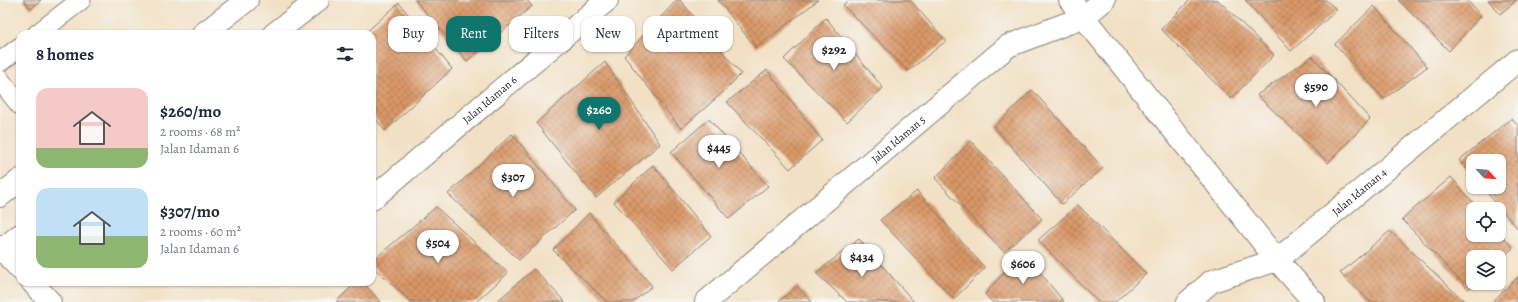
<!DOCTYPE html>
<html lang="en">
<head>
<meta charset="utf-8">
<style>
	body { margin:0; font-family:Alegreya,serif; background:#f2f2f3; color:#1f2937; height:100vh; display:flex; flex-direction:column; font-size:15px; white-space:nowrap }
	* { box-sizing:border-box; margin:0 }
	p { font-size:13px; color:#747a83 }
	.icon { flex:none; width:22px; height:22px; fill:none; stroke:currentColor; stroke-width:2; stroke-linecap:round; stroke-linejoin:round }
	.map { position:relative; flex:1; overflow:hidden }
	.sheet { position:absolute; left:16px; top:30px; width:360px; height:256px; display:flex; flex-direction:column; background:#fff; border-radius:12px; box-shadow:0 1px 3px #0004 }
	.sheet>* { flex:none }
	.guide { position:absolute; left:388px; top:16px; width:380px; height:36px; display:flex; gap:8px }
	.needle { width:26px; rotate:116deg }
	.buttons { position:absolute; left:1466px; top:154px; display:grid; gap:8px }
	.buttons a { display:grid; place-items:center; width:40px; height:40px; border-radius:8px; background:#fff; box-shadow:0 1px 3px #0004; font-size:20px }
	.price { position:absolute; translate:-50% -34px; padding:0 9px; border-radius:14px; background:#fff; color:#222; font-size:13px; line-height:26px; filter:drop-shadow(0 1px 2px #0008) }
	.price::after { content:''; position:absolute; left:50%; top:24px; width:12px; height:9px; margin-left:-6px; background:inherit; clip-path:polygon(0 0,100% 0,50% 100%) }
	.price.on { background:#0f766e; color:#fff }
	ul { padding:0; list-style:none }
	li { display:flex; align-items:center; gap:12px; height:100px; padding:0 20px }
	li span { display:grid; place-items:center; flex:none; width:112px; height:80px; border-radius:12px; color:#555 }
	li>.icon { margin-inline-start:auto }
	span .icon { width:48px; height:48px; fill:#fffc; stroke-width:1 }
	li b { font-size:17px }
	h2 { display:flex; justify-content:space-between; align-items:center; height:48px; padding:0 20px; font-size:17px }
	.pill { padding:0 14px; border-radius:12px; background:#fff; box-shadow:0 1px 3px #0004; font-size:14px; line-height:36px }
	.pill.on { background:#0f766e; color:#fff }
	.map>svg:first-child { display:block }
</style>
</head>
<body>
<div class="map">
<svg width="1518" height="302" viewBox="0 0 1518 302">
	<defs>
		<pattern id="building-cross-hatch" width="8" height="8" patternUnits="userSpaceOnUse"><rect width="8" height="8" fill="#da9868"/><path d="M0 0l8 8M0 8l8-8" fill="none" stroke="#b07b55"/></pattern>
	</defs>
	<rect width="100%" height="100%" fill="#f6f6f2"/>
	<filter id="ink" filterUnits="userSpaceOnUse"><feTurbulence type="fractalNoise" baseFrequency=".025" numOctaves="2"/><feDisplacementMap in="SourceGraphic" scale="8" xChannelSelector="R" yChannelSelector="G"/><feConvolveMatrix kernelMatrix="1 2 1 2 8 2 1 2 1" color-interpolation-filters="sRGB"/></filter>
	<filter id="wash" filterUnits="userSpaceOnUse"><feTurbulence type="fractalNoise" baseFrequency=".012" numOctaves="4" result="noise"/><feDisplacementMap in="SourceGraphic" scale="16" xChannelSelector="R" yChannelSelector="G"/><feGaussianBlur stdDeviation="0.9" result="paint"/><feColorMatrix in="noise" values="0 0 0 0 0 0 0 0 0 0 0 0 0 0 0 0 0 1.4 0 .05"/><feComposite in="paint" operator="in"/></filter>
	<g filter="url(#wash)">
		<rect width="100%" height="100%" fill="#f2e0c4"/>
		<g id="blocks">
			<path fill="url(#building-cross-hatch)" d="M23,0h18l-10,9z
				M415,0h112l5,6 -65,55z
				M677,0h3l61,74 -19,19 -41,36 -57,-73z
				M718,0h100l-62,48z
				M849,0h61l36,41 -38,30 -65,-66z
				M1190,0h28l56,55 -43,44 -70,-70z
				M1245,0h81l11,10 -46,41z
				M1398,0h69l14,16 -32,35z
				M1488,0h29l-17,14z
				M399,3l53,66 -67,62 -13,-17v-80h-8z
				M1374,6l53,61 -43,32 -49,-55z
				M826,18l57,70 -36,34 -63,-63z
				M1312,56l58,63 -42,44 -71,-68z
				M605,62l55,82 -64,54 -60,-75z
				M767,70l55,70 -32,29 -63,-67z
				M1032,90l71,78 -41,36 -68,-77z
				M1512,118l6,8v103l-36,-42h17v-26h-26v16l-14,-17z
				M709,119l59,67 -39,33 -58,-67z
				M512,134l63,76 -56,50 -71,-66z
				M971,141l71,78 -38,33 -69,-74z
				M653,165l58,71 -38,33 -59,-67z
				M1451,177l28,32h-6v26h26v-3l14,16 -14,13v-4h-26v26h2l-7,6 -66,-70z
				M917,191l68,77 -31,31 -74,-79z
				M1078,205l68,69 -31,28h-17l-60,-62z
				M436,207l72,66 -32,29h-65l-39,-36v-5z
				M589,213l63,73 -19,16h-26l-54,-52z
				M1390,231l75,71h-95l-30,-29z
				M859,239l55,63h-67l-31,-29z
				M1023,251l41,51h-72l-7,-8z
				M534,269l31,33h-69z
				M1518,277v25h-26z
				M356,282h6l19,20h-45z
				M797,286l15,16h-34z"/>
		</g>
	</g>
	<g filter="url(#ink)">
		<use href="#blocks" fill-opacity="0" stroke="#877e70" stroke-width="1"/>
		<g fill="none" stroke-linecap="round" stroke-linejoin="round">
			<defs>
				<path id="service" d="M37,34l44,-34
					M0,62l20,-15
					M0,80l20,25"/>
				<g id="minor">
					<path d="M1070,0l207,260 37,42"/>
					<path d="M203,34l44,-34"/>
					<path d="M274,34l44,-34"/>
					<path d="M0,196l20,-16"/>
					<path id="s1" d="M372,199l235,-199"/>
					<path d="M0,252l20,-17"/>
					<path id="s2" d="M706,302l302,-256 76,-29 20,-17"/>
					<path id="s3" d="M1188,302l24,-21 65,-21 241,-200"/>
				</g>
				<path id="secondary" d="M0,247l20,22
					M32,282l18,20"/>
			</defs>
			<use href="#service" stroke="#877e70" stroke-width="21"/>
			<use href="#minor" stroke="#877e70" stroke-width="24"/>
			<use href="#secondary" stroke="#877e70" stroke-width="24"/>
			<use href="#service" stroke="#fff" stroke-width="19"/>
			<use href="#minor" stroke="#fff" stroke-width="22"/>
			<use href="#secondary" stroke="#fff" stroke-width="22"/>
		</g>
	</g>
	<g text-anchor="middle" stroke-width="3.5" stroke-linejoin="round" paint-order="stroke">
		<g font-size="11" fill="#1c1c1c" stroke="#f6f6f2">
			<text dy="4" stroke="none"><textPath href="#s1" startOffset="154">Jalan Idaman 6</textPath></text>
			<text dy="4" stroke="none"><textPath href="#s2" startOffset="252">Jalan Idaman 5</textPath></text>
			<text dy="4" stroke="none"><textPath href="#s3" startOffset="207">Jalan Idaman 4</textPath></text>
		</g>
	</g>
</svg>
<div class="buttons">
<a><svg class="needle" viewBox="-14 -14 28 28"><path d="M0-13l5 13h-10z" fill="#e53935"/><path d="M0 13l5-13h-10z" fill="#747a83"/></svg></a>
<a><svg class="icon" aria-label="locate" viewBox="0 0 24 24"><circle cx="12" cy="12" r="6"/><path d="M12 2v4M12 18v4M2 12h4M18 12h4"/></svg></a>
<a><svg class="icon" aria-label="layers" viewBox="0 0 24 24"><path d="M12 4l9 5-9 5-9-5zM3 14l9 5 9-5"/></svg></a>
</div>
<b class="price" style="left:834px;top:71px">$292</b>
<b class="price" style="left:1316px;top:108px">$590</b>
<b class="price on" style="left:599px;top:131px">$260</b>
<b class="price" style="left:719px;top:169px">$445</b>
<b class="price" style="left:513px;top:198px">$307</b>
<b class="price" style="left:438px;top:264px">$504</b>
<b class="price" style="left:862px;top:278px">$434</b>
<b class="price" style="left:1023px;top:285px">$606</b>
<div class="guide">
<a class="pill">Buy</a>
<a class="pill on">Rent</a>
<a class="pill">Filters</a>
<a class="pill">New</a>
<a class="pill">Apartment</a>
</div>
<section class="sheet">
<h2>8 homes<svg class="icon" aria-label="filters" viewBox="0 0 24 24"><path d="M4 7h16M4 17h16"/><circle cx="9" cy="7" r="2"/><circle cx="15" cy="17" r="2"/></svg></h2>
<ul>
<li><span style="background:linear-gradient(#f6c9c9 75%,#8fb573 0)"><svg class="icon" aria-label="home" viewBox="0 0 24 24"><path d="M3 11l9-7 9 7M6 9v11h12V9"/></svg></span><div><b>$260/mo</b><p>2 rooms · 68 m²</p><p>Jalan Idaman 6</p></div></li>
<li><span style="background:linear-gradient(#bfe0f5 60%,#8fb573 0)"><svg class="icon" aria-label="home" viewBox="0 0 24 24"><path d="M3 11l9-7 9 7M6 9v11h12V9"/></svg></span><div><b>$307/mo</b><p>2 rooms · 60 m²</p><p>Jalan Idaman 6</p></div></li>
</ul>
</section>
</div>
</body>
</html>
